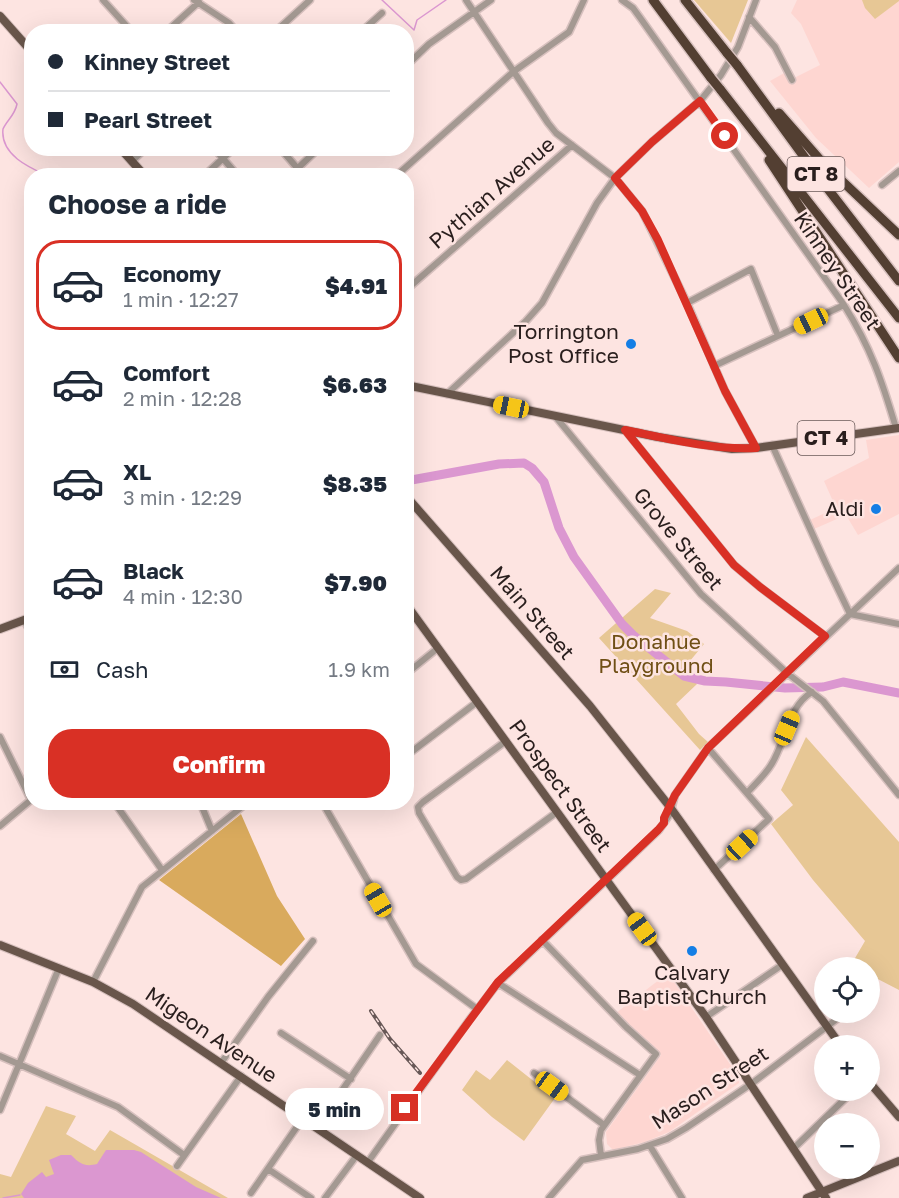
<!DOCTYPE html>
<html lang="en">
<head>
<meta charset="utf-8">
<style>
  body { margin:0; font-family:"Golos Text",sans-serif; background:#f6f6f7; color:#1f2937; height:100vh; display:flex; flex-direction:column; font-size:22px; white-space:nowrap }
  * { box-sizing:border-box; margin:0 }
  p { font-size:20px; color:#747a83 }
  .icon { flex:none; width:33px; height:33px; fill:none; stroke:currentColor; stroke-width:2; stroke-linecap:round; stroke-linejoin:round }
  .map { position:relative; flex:1; overflow:hidden }
  .side { position:absolute; left:24px; top:168px; width:390px; height:642px; display:flex; flex-direction:column; background:#fff; border-radius:24px; box-shadow:0 6px 24px #0002 }
  .side>* { flex:none }
  .hud { position:absolute; left:24px; top:24px; width:390px; height:132px; border-radius:24px; box-shadow:0 6px 24px #0002; display:grid; align-content:center; height:132px; padding:0 24px; background:#fff }
  .buttons { position:absolute; left:814px; top:957px; display:grid; gap:12px }
  .buttons a { display:grid; place-items:center; width:66px; height:66px; border-radius:50%; background:#fff; box-shadow:0 6px 24px #0002; font-size:30px }
  .end { position:absolute; width:27px; height:27px; margin:-14px; border:8px solid #d93025; background:#fff; box-shadow:0 0 0 3px #fff }
  .from { border-radius:50% }
  .bubble { position:absolute; height:42px; border-radius:21px; background:#fff; box-shadow:0 6px 24px #0002; font-size:20px; font-weight:800; line-height:42px; text-align:center }
  .car { position:absolute; width:18px; height:36px; margin:-18px -9px; border-radius:8px; box-shadow:0 0 4px 2px #0007; background:linear-gradient(#f5c518 24%,#345 0 40%,#f5c518 0 76%,#345 0 86%,#f5c518 0) }
  .hud b { display:flex; align-items:center; gap:21px; height:57px; font-size:22px }
  .hud b+b { border-top:2px solid #e0e1e3 }
  .hud i { width:15px; height:15px; background:#1f2937 }
  ul { padding:0; list-style:none }
  li { display:flex; align-items:center; gap:18px; height:90px; margin:0 12px 9px; padding:0 12px; border:3px solid transparent; border-radius:24px }
  li div { flex:1 }
  li b { display:block; font-size:22px }
  li em { font-style:normal; font-weight:800 }
  li.on { border-color:#d93025 }
  li>.icon { width:54px; height:54px; stroke-width:1.5 }
  h2 { padding:0 24px; font-size:27px; line-height:72px }
  .pay { display:flex; align-items:center; gap:15px; height:66px; padding:0 24px; font-size:22px }
  .pay p { margin-inline-start:auto }
  .button { display:flex; gap:12px; margin-top:auto; padding:12px 24px }
  .button a { flex:1; height:69px; border-radius:24px; background:#d93025; color:#fff; font-size:24px; font-weight:800; line-height:69px; text-align:center }
  .map>svg:first-child { display:block }
</style>
</head>
<body>
<div class="map">
<svg width="899" height="1198" viewBox="0 0 899 1198">
  <rect width="100%" height="100%" fill="#fde4e1"/>
  <!-- built -->
  <path fill="#fed6d1" d="M 797,0 L 899,0 L 899,162 L 869,188 L 816,138 L 770,81 L 786,72 L 790,80 L 820,65 L 801,24 L 791,13 Z
    M 899,435 L 899,514 L 858,535 L 846,515 L 814,529 L 810,520 L 836,508 L 824,481 L 869,458 L 866,440 Z
    M 668,973 L 738,1076 L 739,1083 L 669,1132 L 645,1142 L 613,1150 L 607,1144 L 606,1132 L 661,1055 L 616,1013 Z"/>
  <!-- green -->
  <path fill="#e7c795" d="M 694,0 L 748,0 L 731,43 Z
    M 862,0 L 899,0 L 899,1 L 875,19 L 865,8 Z
    M 655,589 L 671,593 L 650,618 L 687,631 L 704,644 L 685,667 L 697,684 L 676,704 L 699,734 L 708,742 L 700,750 L 599,638 Z
    M 806,737 L 899,842 L 899,990 L 870,975 L 870,968 L 856,967 L 851,965 L 865,941 L 813,880 L 771,824 L 793,805 L 781,790 Z
    M 507,1060 L 555,1098 L 524,1141 L 492,1117 L 462,1090 L 476,1070 L 490,1080 Z
    M 46,1106 L 76,1116 L 66,1134 L 95,1151 L 110,1130 L 228,1198 L 0,1198 L 0,1174 L 11,1177 Z"/>
  <!-- forest -->
  <path fill="#d9aa5d" d="M 241,814 L 277,896 L 305,939 L 281,966 L 159,880 Z"/>
  <!-- water -->
  <path fill="#db97d0" d="M 106,1150 L 134,1150 L 141,1152 L 196,1187 L 221,1198 L 24,1198 L 21,1194 L 28,1183 L 42,1172 L 46,1177 L 54,1174 L 49,1160 L 61,1155 L 71,1155 C 80,1164 85,1167 97,1164 Z"/>
  <g fill="none" stroke-linecap="round" stroke-linejoin="round">
    <!-- stream -->
    <path stroke="#db97d0" stroke-width="1.5" d="M 382,0 L 414,30 L 417,20 L 446,0
      M 0,82 L 17,104 C 15,115 7,120 3,129 C 0,155 30,168 48,176
      M 3,1198 L 20,1195"/>
    <!-- river -->
    <path stroke="#db97d0" stroke-width="9" d="M 406,481 L 499,464 L 524,463 L 532,468 L 544,482 L 559,528 L 574,557 L 622,624 L 633,635 L 684,676 L 705,681 L 726,682 L 785,688 L 823,687 L 843,682 L 899,693"/>
    <!-- minor casing -->
    <g stroke="#d7c0be" stroke-width="9">
      <path id="minor" d="M 103,0 L 132,32
        M 194,0 L 229,23 L 237,32
        M 466,0 L 548,123 L 556,133 L 615,178 L 642,211 L 687,303 L 725,391 L 756,448
        M 622,0 L 633,8 L 641,19 L 844,305 C 871,348 882,381 896,428
        M 749,17 L 775,47 L 792,80
        M 166,32 L 199,2
        M 275,32 L 310,0
        M 361,32 L 382,13
        M 406,66 L 429,44 L 491,0
        M 214,148 L 238,176
        M 280,148 L 304,176
        M 132,161 L 146,148
        M 298,168 L 319,148
        M 204,176 L 234,148
        M 396,176 L 513,72 L 569,32 L 584,0
        M 882,185 L 899,171
        M 406,290 L 572,145
        M 687,303 L 751,269 L 778,336
        M 714,366 L 844,305
        M 447,394 L 526,321 L 542,303 L 597,203 L 615,178 L 652,142 L 700,101 L 721,75 L 738,47 L 756,0
        M 555,416 L 701,594 L 787,673 L 823,701 L 899,795
        M 625,430 L 734,565 L 760,587 L 825,636
        M 772,445 L 826,564 L 850,614
        M 406,515 L 411,503
        M 850,614 L 899,624
        M 24,620 L 32,635
        M 406,674 L 438,648
        M 0,737 L 31,800
        M 506,741 L 423,802 L 418,807 L 419,813 L 457,877 L 461,880 L 466,879 L 557,812
        M 708,748 L 769,819 L 714,870
        M 406,756 L 477,702
        M 747,793 C 755,784 765,775 771,765 C 786,742 787,707 812,692
        M 114,802 L 162,870
        M 200,802 L 212,831
        M 322,802 L 416,964 L 477,1009
        M 0,826 L 32,799
        M 542,940 L 626,1027 L 656,1054 L 601,1130 L 599,1140 L 601,1156
        M 93,982 L 142,887 L 248,802
        M 498,983 L 640,1075
        M 706,1017 L 782,965
        M 281,1033 L 351,1079
        M 0,1056 L 118,1107 L 184,1155
        M 221,1063 L 268,997 L 313,941
        M 534,1073 L 604,1125
        M 0,1110 L 59,968
        M 317,1127 L 380,1035
        M 650,1146 L 682,1198
        M 793,1149 L 854,1090
        M 368,1162 L 470,1019 L 498,983 L 659,830 L 670,814 L 675,795 L 708,748 L 899,568
        M 177,1166 L 241,1076
        M 268,1169 L 311,1198
        M 251,1193 L 303,1118
        M 325,1198 L 357,1155
        M 549,1198 L 582,1160 L 638,1149 L 667,1139 L 686,1128 L 751,1084 L 846,1012"/>
    </g>
    <!-- major casing -->
    <g stroke="#d7c0be" stroke-width="10">
      <path id="major" d="M 0,16 L 32,52
        M 120,148 L 145,176
        M 406,385 L 658,437 L 732,449 L 756,448 L 899,428
        M 406,496 L 590,706 L 670,807 L 841,1046
        M 406,604 L 706,1017 L 826,1198
        M 0,629 L 32,617
        M 0,945 L 93,982 L 133,1004 L 420,1198
        M 870,1083 L 899,1117
        M 807,1198 L 899,1161"/>
    </g>
    <!-- highway casing -->
    <g stroke="#d7c0be" stroke-width="12">
      <path id="highway" d="M 653,0 L 711,78
        M 685,0 L 727,53
        M 737,65 L 821,180 L 899,281
        M 720,89 L 899,318
        M 779,113 L 822,162 L 899,235
        M 769,160 L 899,358"/>
    </g>
    <!-- minor -->
    <use href="#minor" stroke="#a49992" stroke-width="6"/>
    <!-- major -->
    <use href="#major" stroke="#69564b" stroke-width="8"/>
    <!-- highway -->
    <use href="#highway" stroke="#533f32" stroke-width="9"/>
    <!-- rail casing -->
    <g stroke="#685857" stroke-width="4">
      <path id="rail" d="M 371,1011 L 390,1039 L 420,1073"/>
    </g>
    <!-- rail -->
    <use href="#rail" stroke="#fde4e1" stroke-width="1.5" stroke-dasharray="4.5" stroke-linecap="butt"/>
    <!-- highway-bridge casing -->
    <g stroke="#d7c0be" stroke-width="12" stroke-linecap="butt">
      <path id="highway-bridge" d="M 727,53 L 737,65
        M 711,78 L 720,89"/>
    </g>
    <!-- highway-bridge -->
    <use href="#highway-bridge" stroke="#533f32" stroke-width="9"/>
  </g>
  <g fill="none" stroke-linecap="round" stroke-linejoin="round">
    <!-- route -->
    <path stroke="#d93025" stroke-width="8" d="M 405,1108 L 498,982 L 658,830 L 664,823 L 664,818 L 675,795 L 708,748 L 825,636 L 760,587 L 734,565 L 625,430 C 669,439 711,450 756,448 L 725,391 L 658,240 L 642,211 L 615,178 L 652,142 L 700,101 L 725,136"/>
  </g>
  <!-- markers -->
  <g fill="#147ee5" stroke="#fde4e1" stroke-width="2">
    <circle cx="631" cy="344" r="6"/>
    <circle cx="876" cy="509" r="6"/>
    <circle cx="692" cy="951" r="6"/>
  </g>
  <g text-anchor="middle" stroke-width="5" stroke-linejoin="round" paint-order="stroke">
    <!-- shield labels -->
    <g fill="#fde4e1" stroke="#695958" stroke-width="1.5">
      <rect x="787.5" y="157" width="57" height="34" rx="4.5"/>
      <rect x="797.5" y="421" width="57" height="34" rx="4.5"/>
    </g>
    <g font-size="20" font-weight="bold" fill="#291e1d">
      <text x="816" y="181">CT 8</text>
      <text x="826" y="445">CT 4</text>
    </g>
    <!-- street labels -->
    <g font-size="21" fill="#291e1d" stroke="#fde4e1">
      <text transform="translate(492 193) rotate(-41)" y="7">Pythian Avenue</text>
      <text transform="translate(837 271) rotate(56)" y="7">Kinney Street</text>
      <text transform="translate(678 539) rotate(50)" y="7">Grove Street</text>
      <text transform="translate(532 613) rotate(49)" y="7">Main Street</text>
      <text transform="translate(560 786) rotate(54)" y="7">Prospect Street</text>
      <text transform="translate(211 1035) rotate(34)" y="7">Migeon Avenue</text>
      <text transform="translate(710 1088) rotate(-33)" y="7">Mason Street</text>
    </g>
    <!-- poi labels -->
    <g font-size="21" fill="#291e1d" stroke="#fde4e1" text-anchor="end">
      <text x="619" y="339">Torrington<tspan x="619" dy="24">Post Office</tspan></text>
      <text x="864" y="516">Aldi</text>
      <text x="692" y="980" text-anchor="middle">Calvary<tspan x="692" dy="24">Baptist Church</tspan></text>
    </g>
    <!-- park labels -->
    <g font-size="21" fill="#6f4f15" stroke="#fde4e1">
      <text x="656" y="649">Donahue<tspan x="656" dy="24">Playground</tspan></text>
    </g>
  </g>
</svg>
<div class="buttons">
<a><svg class="icon" aria-label="locate" viewBox="0 0 24 24"><circle cx="12" cy="12" r="6"/><path d="M12 2v4M12 18v4M2 12h4M18 12h4"/></svg></a>
<a>+</a>
<a>−</a>
</div>
<i class="end from" style="left:725px;top:136px"></i>
<i class="end" style="left:405px;top:1108px"></i>
<div class="bubble" style="left:285px;top:1088px;width:99px">5 min</div>
<i class="car" style="left:811px;top:321px;rotate:245deg"></i>
<i class="car" style="left:511px;top:407px;rotate:282deg"></i>
<i class="car" style="left:787px;top:728px;rotate:23deg"></i>
<i class="car" style="left:742px;top:845px;rotate:47deg"></i>
<i class="car" style="left:378px;top:900px;rotate:330deg"></i>
<i class="car" style="left:642px;top:929px;rotate:324deg"></i>
<i class="car" style="left:552px;top:1086px;rotate:126deg"></i>
<div class="hud">
<b><i class="from"></i>Kinney Street</b>
<b><i></i>Pearl Street</b>
</div>
<section class="side">
<h2>Choose a ride</h2>
<ul>
<li class="on"><svg class="icon" aria-label="car" viewBox="0 0 24 24"><path d="M5 17H2v-5l4-1 3-4h7l3 4 3 1v5h-3M9 17h6M6 11h13"/><circle cx="7" cy="17" r="2"/><circle cx="17" cy="17" r="2"/></svg><div><b>Economy</b><p>1 min · 12:27</p></div><em>$4.91</em></li>
<li><svg class="icon" aria-label="car" viewBox="0 0 24 24"><path d="M5 17H2v-5l4-1 3-4h7l3 4 3 1v5h-3M9 17h6M6 11h13"/><circle cx="7" cy="17" r="2"/><circle cx="17" cy="17" r="2"/></svg><div><b>Comfort</b><p>2 min · 12:28</p></div><em>$6.63</em></li>
<li><svg class="icon" aria-label="car" viewBox="0 0 24 24"><path d="M5 17H2v-5l4-1 3-4h7l3 4 3 1v5h-3M9 17h6M6 11h13"/><circle cx="7" cy="17" r="2"/><circle cx="17" cy="17" r="2"/></svg><div><b>XL</b><p>3 min · 12:29</p></div><em>$8.35</em></li>
<li><svg class="icon" aria-label="car" viewBox="0 0 24 24"><path d="M5 17H2v-5l4-1 3-4h7l3 4 3 1v5h-3M9 17h6M6 11h13"/><circle cx="7" cy="17" r="2"/><circle cx="17" cy="17" r="2"/></svg><div><b>Black</b><p>4 min · 12:30</p></div><em>$7.90</em></li>
</ul>
<div class="pay"><svg class="icon" aria-label="cash" viewBox="0 0 24 24"><path d="M3 7h18v10H3z"/><circle cx="12" cy="12" r="2"/></svg>Cash<p>1.9 km</p></div>
<div class="button"><a>Confirm</a></div>
</section>
</div>
</body>
</html>
